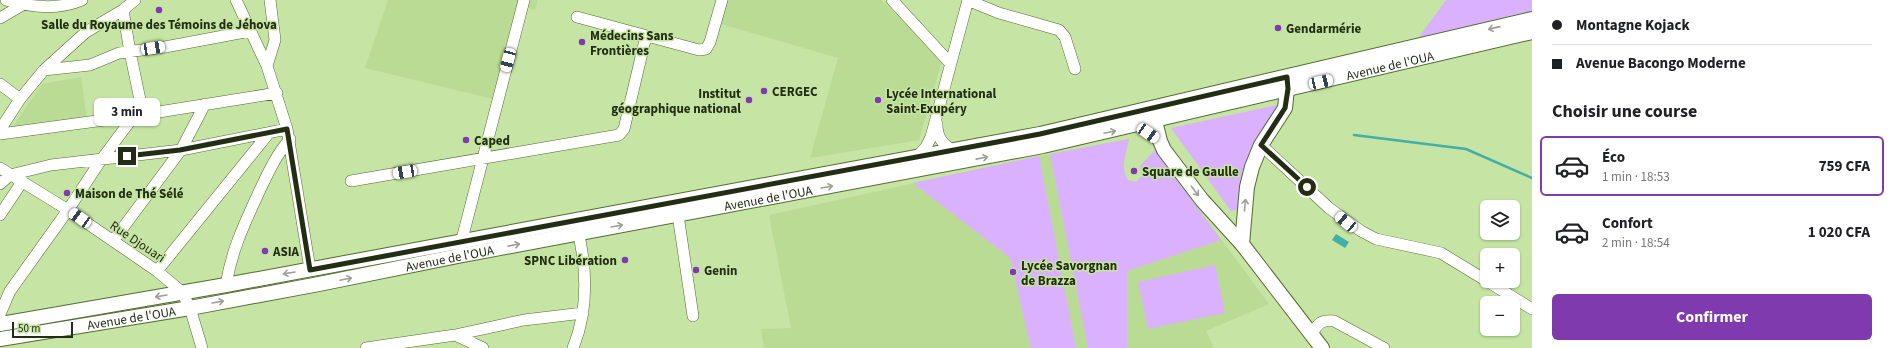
<!DOCTYPE html>
<html lang="fr">
<head>
<meta charset="utf-8">
<style>
  body { margin:0; font-family:"Source Sans 3",sans-serif; background:#f6f6f6; color:#202124; height:100vh; display:flex; flex-direction:column; font-size:15px; white-space:nowrap }
  * { box-sizing:border-box; margin:0 }
  p { font-size:13px; color:#757577 }
  .icon { flex:none; width:22px; height:22px; fill:none; stroke:currentColor; stroke-width:2; stroke-linecap:round; stroke-linejoin:round }
  .map { position:relative; flex:1; overflow:hidden }
  .drawer { display:flex; flex-direction:column; background:#fff; width:360px }
  .drawer>* { flex:none }
  .hud { display:grid; align-content:center; height:88px; padding:0 20px; background:#fff }
  .fabs { position:absolute; left:1480px; top:200px; display:grid; gap:8px }
  .fabs a { display:grid; place-items:center; width:40px; height:40px; border-radius:6px; background:#fff; box-shadow:0 1px 3px #0004; font-size:20px }
  .scale { position:absolute; left:12px; bottom:10px; width:61px; box-sizing:border-box; padding-left:4px; border:2px solid #222d14; border-top:0; font-size:11px; line-height:14px; white-space:nowrap; color:#222d14; -webkit-text-stroke:3px #c6e4a3; paint-order:stroke }
  .end { position:absolute; width:18px; height:18px; margin:-9px; border:5px solid #222d14; background:#fff; box-shadow:0 0 0 2px #fff }
  .from { border-radius:50% }
  .bubble { position:absolute; height:28px; border-radius:6px; background:#fff; box-shadow:0 1px 3px #0004; font-size:13px; font-weight:700; line-height:28px; text-align:center }
  .car { position:absolute; width:12px; height:24px; margin:-12px -6px; border-radius:5px; box-shadow:0 0 3px 1px #0007; background:linear-gradient(#fff 24%,#345 0 40%,#fff 0 76%,#345 0 86%,#fff 0) }
  .hud b { display:flex; align-items:center; gap:14px; height:38px; font-size:15px }
  .hud b+b { border-top:1px solid #e0e0e0 }
  .hud i { width:10px; height:10px; background:#202124 }
  ul { padding:0; list-style:none }
  li { display:flex; align-items:center; gap:12px; height:60px; margin:0 8px 6px; padding:0 12px; border:2px solid transparent; border-radius:6px }
  li div { flex:1 }
  li b { display:block; font-size:15px }
  li em { font-style:normal; font-weight:700 }
  li.active { border-color:#7f3aae }
  li>.icon { width:36px; height:36px; stroke-width:1.5 }
  h2 { padding:0 20px; font-size:18px; line-height:48px }
  .cta { display:flex; gap:8px; margin-top:auto; padding:8px 20px }
  .cta a { flex:1; height:46px; border-radius:6px; background:#7f3aae; color:#fff; font-size:16px; font-weight:700; line-height:46px; text-align:center }
  main { display:flex; flex:1; min-height:0 }
  .map>svg:first-child { display:block }
</style>
</head>
<body>
<main>
<div class="map">
<svg width="1532" height="348" viewBox="0 0 1532 348">
  <rect width="100%" height="100%" fill="#c6e4a3"/>
  <!-- built -->
  <path fill="#badb93" d="M 388,0 L 538,0 L 535,10 L 522,6 L 497,100 L 365,68 Z
    M 725,0 L 882,0 L 942,61 L 919,140 L 810,158 L 838,58 L 718,23 Z
    M 81,77 L 87,121 L 9,132 L 42,84 Z
    M 1129,139 L 1123,168 L 1124,174 L 1128,180 L 1136,182 L 1142,176 L 1140,166 L 1155,150 L 1269,304 L 1206,331 L 1214,348 L 764,348 L 761,329 L 791,328 L 769,215 L 1039,156 Z"/>
  <!-- green -->
  <path fill="#dab1ff" d="M 1446,0 L 1532,0 L 1532,12 L 1416,41 Z
    M 1281,104 L 1239,209 L 1231,211 L 1171,128 Z
    M 1129,139 C 1126,153 1120,168 1128,180 L 1136,182 L 1142,176 L 1140,166 L 1155,150 L 1221,240 L 1127,271 L 1127,348 L 1088,348 L 1050,154 Z
    M 1039,156 L 1076,348 L 1031,348 L 1010,258 L 913,183 Z
    M 1215,265 L 1225,313 L 1148,329 L 1138,282 Z"/>
  <!-- water -->
  <path fill="#43afa7" d="M 1336,234 L 1349,242 L 1345,248 L 1332,240 Z"/>
  <g fill="none" stroke-linecap="round" stroke-linejoin="round">
    <!-- stream -->
    <path stroke="#43afa7" stroke-width="2.5" d="M 1354,135 L 1466,149 L 1532,178"/>
    <!-- minor casing -->
    <g stroke="#526b2f" stroke-width="12">
      <path id="minor" d="M 6,0 C 30,7 59,10 82,0
        M 236,0 L 267,66 L 287,129 L 310,269
        M 892,0 L 950,63
        M 967,0 L 999,13 L 1059,30 L 1065,37 L 1075,69
        M 123,10 L 130,52 L 143,114
        M 577,17 L 699,50 L 706,49 L 710,42 L 722,0
        M 0,18 L 24,4
        M 267,66 L 275,40 L 270,0
        M 44,70 L 90,65 L 119,53 L 165,47 L 250,31
        M 0,84 L 20,99
        M 937,124 C 937,138 942,143 953,151 L 953,154
        M 0,130 L 20,99 L 44,70 L 86,32 L 123,10 L 135,0
        M 0,134 L 134,116 L 277,93
        M 1261,145 L 1329,208 L 1361,231 L 1376,239 L 1441,253 L 1487,281
        M 918,160 L 918,156 L 926,147 L 931,137 L 968,0
        M 0,168 L 68,210 L 157,271 L 182,292 L 190,308 L 202,348
        M 351,181 L 619,135 L 624,129 L 646,36
        M 0,184 L 10,175 L 51,165 L 181,150 L 287,129
        M 0,215 L 22,182
        M 678,215 L 693,316
        M 113,241 L 181,150 L 205,104
        M 460,247 L 524,0
        M 157,271 L 269,133
        M 1487,281 L 1532,309
        M 226,285 C 232,249 244,225 259,192 C 268,173 276,155 290,139
        M 0,314 L 10,291 L 68,210 L 101,160 L 134,116
        M 1312,334 C 1318,323 1321,320 1334,321 L 1384,348
        M 455,335 L 483,348
        M 366,348 L 455,335 L 524,320 L 583,313
        M 573,348 C 589,309 587,267 577,227"/>
    </g>
    <!-- major casing -->
    <g stroke="#526b2f" stroke-width="16">
      <g id="major">
        <path d="M 1153,113 L 1160,141 L 1164,150 L 1202,200 L 1242,244 L 1322,348"/>
        <path d="M 1242,244 L 1247,187 L 1252,167 L 1261,145 L 1285,108 L 1288,80"/>
        <path d="M 0,324 L 226,285 L 1040,134 L 1532,19"/>
        <path id="s1" d="M 0,339 L 190,308 L 319,284 L 458,256 L 1043,146 L 1532,32"/>
      </g>
    </g>
    <!-- minor -->
    <use href="#minor" stroke="#fff" stroke-width="11"/>
    <!-- major -->
    <use href="#major" stroke="#fff" stroke-width="14"/>
  </g>
  <!-- one-way arrows -->
  <defs><path id="oneway-shaft" d="M-6 0H5M1.5-3L5.5 0L1.5 3" fill="none" stroke-width="1.6" stroke-linecap="round" stroke-linejoin="round"/></defs>
  <g stroke="#9ca095">
    <use href="#oneway-shaft" transform="translate(1494 28) rotate(167)"/>
    <use href="#oneway-shaft" transform="translate(1110 132) rotate(-12)"/>
    <use href="#oneway-shaft" transform="translate(982 158) rotate(-11)"/>
    <use href="#oneway-shaft" transform="translate(827 187) rotate(-10)"/>
    <use href="#oneway-shaft" transform="translate(1195 191) rotate(53)"/>
    <use href="#oneway-shaft" transform="translate(1245 205) rotate(-85)"/>
    <use href="#oneway-shaft" transform="translate(617 226) rotate(-10)"/>
    <use href="#oneway-shaft" transform="translate(514 245) rotate(-11)"/>
    <use href="#oneway-shaft" transform="translate(289 273) rotate(170)"/>
    <use href="#oneway-shaft" transform="translate(346 279) rotate(-12)"/>
    <use href="#oneway-shaft" transform="translate(161 296) rotate(170)"/>
    <use href="#oneway-shaft" transform="translate(218 302) rotate(-10)"/>
  </g>
  <g fill="none" stroke-linecap="round" stroke-linejoin="round">
    <!-- route -->
    <path stroke="#222d14" stroke-width="5" d="M 127,156 L 180,150 L 287,129 L 310,270 L 1040,134 L 1287,77 L 1288,89 L 1285,108 L 1261,145 L 1307,187"/>
  </g>
  <!-- markers -->
  <g fill="#7f3aae" stroke="#c6e4a3" stroke-width="1.5">
    <circle cx="159" cy="10" r="4"/>
    <circle cx="1278" cy="28" r="4"/>
    <circle cx="582" cy="42" r="4"/>
    <circle cx="764" cy="91" r="4"/>
    <circle cx="749" cy="100" r="4"/>
    <circle cx="878" cy="100" r="4"/>
    <circle cx="466" cy="140" r="4"/>
    <circle cx="1134" cy="171" r="4"/>
    <circle cx="67" cy="193" r="4"/>
    <circle cx="265" cy="251" r="4"/>
    <circle cx="625" cy="260" r="4"/>
    <circle cx="696" cy="270" r="4"/>
    <circle cx="1013" cy="272" r="4"/>
  </g>
  <g text-anchor="middle" stroke-width="3" stroke-linejoin="round" paint-order="stroke">
    <!-- poi labels -->
    <g font-size="13" font-weight="bold" fill="#222d14" stroke="#c6e4a3" text-anchor="start">
      <text x="159" y="29" text-anchor="middle">Salle du Royaume des Témoins de Jéhova</text>
      <text x="1286" y="33">Gendarmérie</text>
      <text x="590" y="40">Médecins Sans<tspan x="590" dy="15">Frontières</tspan></text>
      <text x="772" y="96">CERGEC</text>
      <text x="741" y="98" text-anchor="end">Institut<tspan x="741" dy="15">géographique national</tspan></text>
      <text x="886" y="98">Lycée International<tspan x="886" dy="15">Saint-Exupéry</tspan></text>
      <text x="474" y="145">Caped</text>
      <text x="1142" y="176">Square de Gaulle</text>
      <text x="75" y="198">Maison de Thé Sélé</text>
      <text x="273" y="256">ASIA</text>
      <text x="617" y="265" text-anchor="end">SPNC Libération</text>
      <text x="1021" y="270">Lycée Savorgnan<tspan x="1021" dy="15">de Brazza</tspan></text>
      <text x="704" y="275">Genin</text>
    </g>
    <!-- street labels -->
    <g font-size="13" fill="#222d14" stroke="#c6e4a3">
      <text dy="5" stroke="none"><textPath href="#s1" startOffset="1417">Avenue de l'OUA</textPath></text>
      <text dy="5" stroke="none"><textPath href="#s1" startOffset="781">Avenue de l'OUA</textPath></text>
      <text transform="translate(138 241) rotate(34)" y="5">Rue Djouari</text>
      <text dy="5" stroke="none"><textPath href="#s1" startOffset="457">Avenue de l'OUA</textPath></text>
      <text dy="5" stroke="none"><textPath href="#s1" startOffset="133">Avenue de l'OUA</textPath></text>
    </g>
  </g>
</svg>
<div class="fabs">
<a><svg class="icon" aria-label="layers" viewBox="0 0 24 24"><path d="M12 4l9 5-9 5-9-5zM3 14l9 5 9-5"/></svg></a>
<a>+</a>
<a>−</a>
</div>
<div class="scale">50 m</div>
<i class="end from" style="left:1307px;top:187px"></i>
<i class="end" style="left:127px;top:156px"></i>
<div class="bubble" style="left:94px;top:98px;width:66px">3 min</div>
<i class="car" style="left:153px;top:48px;rotate:81deg"></i>
<i class="car" style="left:508px;top:60px;rotate:195deg"></i>
<i class="car" style="left:1321px;top:82px;rotate:77deg"></i>
<i class="car" style="left:1148px;top:133px;rotate:124deg"></i>
<i class="car" style="left:405px;top:172px;rotate:260deg"></i>
<i class="car" style="left:80px;top:218px;rotate:305deg"></i>
<i class="car" style="left:1346px;top:222px;rotate:310deg"></i>
</div>
<section class="drawer">
<div class="hud">
<b><i class="from"></i>Montagne Kojack</b>
<b><i></i>Avenue Bacongo Moderne</b>
</div>
<h2>Choisir une course</h2>
<ul>
<li class="active"><svg class="icon" aria-label="car" viewBox="0 0 24 24"><path d="M5 17H2v-5l4-1 3-4h7l3 4 3 1v5h-3M9 17h6M6 11h13"/><circle cx="7" cy="17" r="2"/><circle cx="17" cy="17" r="2"/></svg><div><b>Éco</b><p>1 min · 18:53</p></div><em>759 CFA</em></li>
<li><svg class="icon" aria-label="car" viewBox="0 0 24 24"><path d="M5 17H2v-5l4-1 3-4h7l3 4 3 1v5h-3M9 17h6M6 11h13"/><circle cx="7" cy="17" r="2"/><circle cx="17" cy="17" r="2"/></svg><div><b>Confort</b><p>2 min · 18:54</p></div><em>1 020 CFA</em></li>
</ul>
<div class="cta"><a>Confirmer</a></div>
</section>
</main>
</body>
</html>
